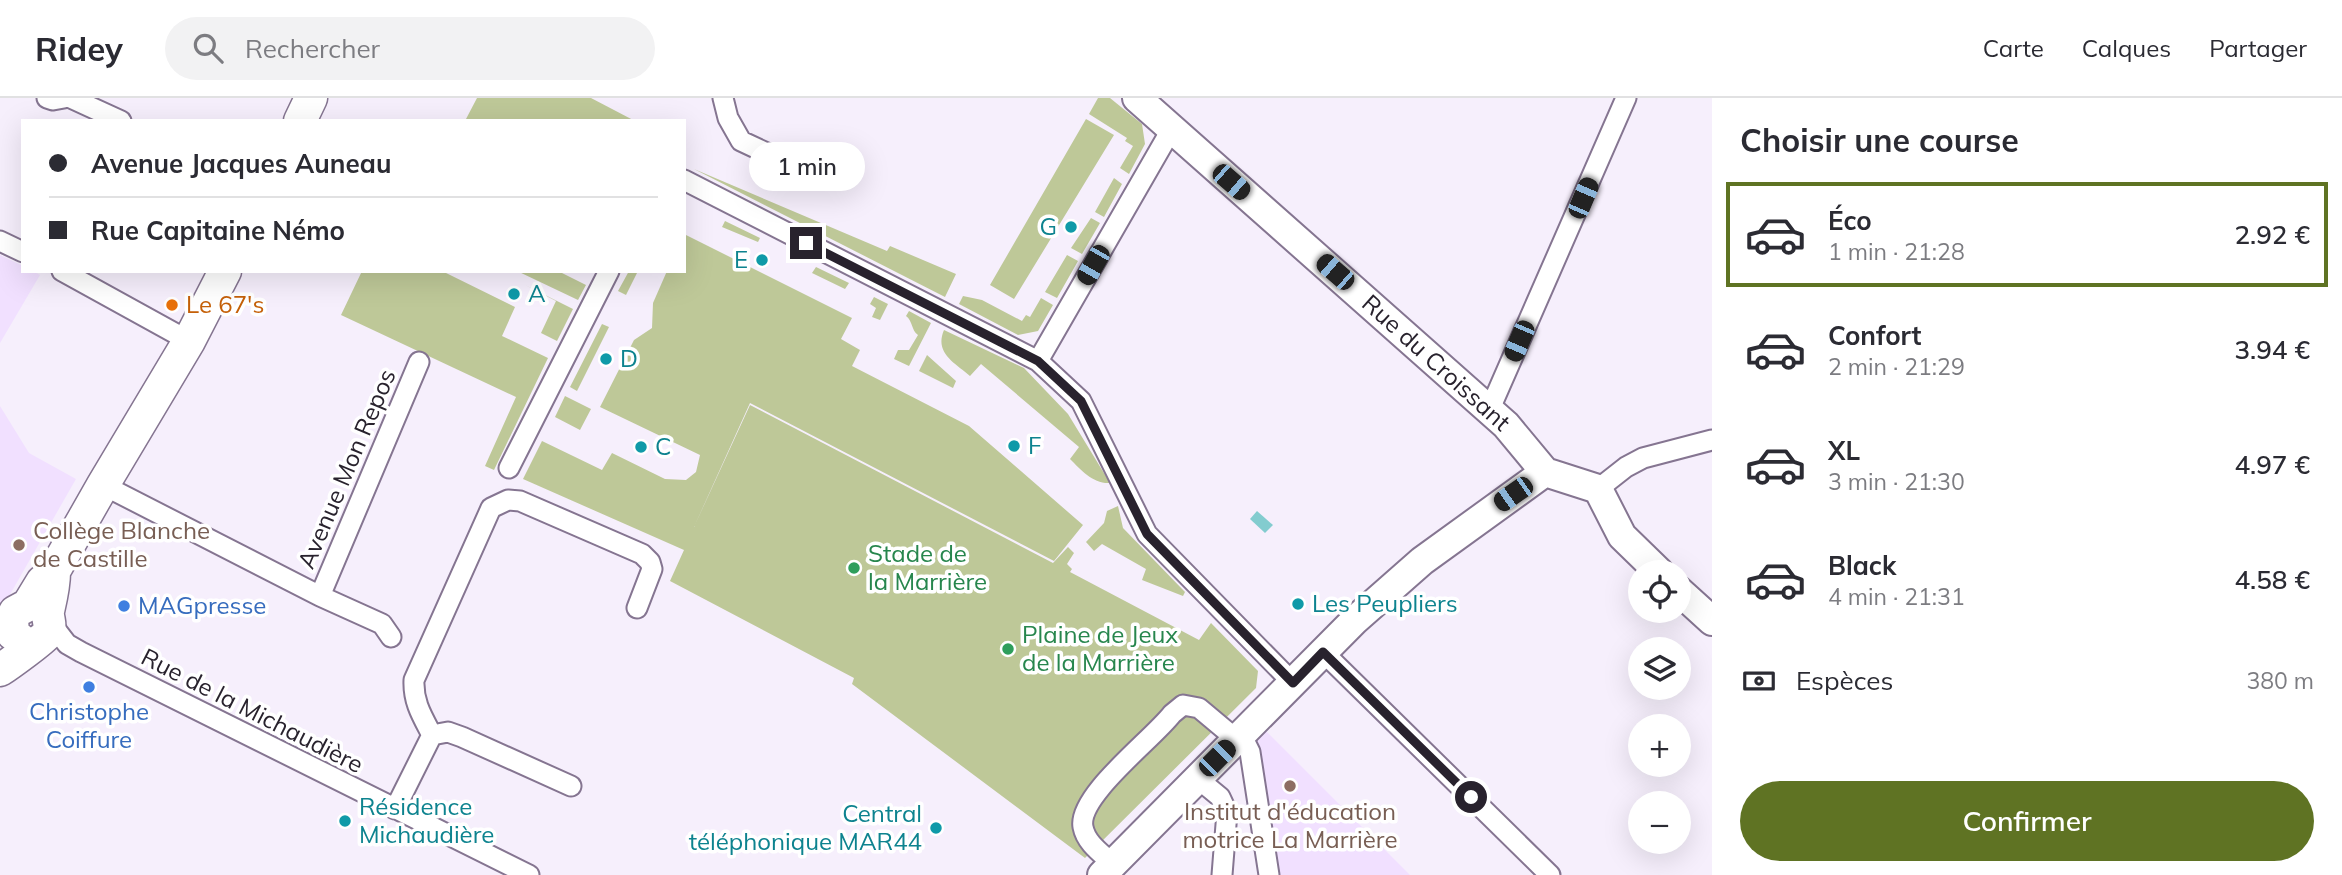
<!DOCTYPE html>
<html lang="fr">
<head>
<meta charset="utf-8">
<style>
  body { margin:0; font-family:Mulish,sans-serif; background:#f2f2f3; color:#2b2b33; height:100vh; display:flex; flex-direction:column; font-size:26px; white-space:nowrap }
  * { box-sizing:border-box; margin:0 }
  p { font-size:23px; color:#7c7c81 }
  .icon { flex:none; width:38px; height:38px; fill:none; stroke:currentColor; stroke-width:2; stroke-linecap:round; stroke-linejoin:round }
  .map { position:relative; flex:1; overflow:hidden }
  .panel { display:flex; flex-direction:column; background:#fff; width:630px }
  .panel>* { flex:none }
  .top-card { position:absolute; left:21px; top:21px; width:665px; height:154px; border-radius:0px; box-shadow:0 7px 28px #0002; display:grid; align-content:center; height:154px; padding:0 28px; background:#fff }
  .buttons { position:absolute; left:1628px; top:462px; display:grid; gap:14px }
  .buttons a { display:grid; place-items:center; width:63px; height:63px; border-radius:50%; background:#fff; box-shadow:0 7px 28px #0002; font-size:35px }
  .end { position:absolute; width:32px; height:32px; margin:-16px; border:9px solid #28222d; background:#fff; box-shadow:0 0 0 4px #fff }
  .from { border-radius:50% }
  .bubble { position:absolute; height:49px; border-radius:24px; background:#fff; box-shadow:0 7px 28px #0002; font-size:23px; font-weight:600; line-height:49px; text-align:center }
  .car { position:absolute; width:21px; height:42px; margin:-21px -10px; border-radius:9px; box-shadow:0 0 5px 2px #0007; background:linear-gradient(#222 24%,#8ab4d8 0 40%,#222 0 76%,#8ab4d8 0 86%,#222 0) }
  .top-card b { display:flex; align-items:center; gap:24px; height:66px; font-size:26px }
  .top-card b+b { border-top:2px solid #e1e1e2 }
  .top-card i { width:18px; height:18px; background:#2b2b33 }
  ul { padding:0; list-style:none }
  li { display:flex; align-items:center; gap:21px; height:105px; margin:0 14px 10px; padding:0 14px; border:4px solid transparent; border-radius:0px }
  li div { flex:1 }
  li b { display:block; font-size:26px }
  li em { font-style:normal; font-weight:600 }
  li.selected { border-color:#5f7323 }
  li>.icon { width:63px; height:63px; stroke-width:1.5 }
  h2 { padding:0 28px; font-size:32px; line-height:84px }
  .pay { display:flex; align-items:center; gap:18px; height:77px; padding:0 28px; font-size:26px }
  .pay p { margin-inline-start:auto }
  .action { display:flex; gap:14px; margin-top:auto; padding:14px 28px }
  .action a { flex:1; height:80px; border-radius:42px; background:#5f7323; color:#fff; font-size:28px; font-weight:600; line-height:80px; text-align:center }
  header { display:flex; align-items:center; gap:42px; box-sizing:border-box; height:98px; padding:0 35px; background:#fff; border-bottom:2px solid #e1e1e2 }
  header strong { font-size:33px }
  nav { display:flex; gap:38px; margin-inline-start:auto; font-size:24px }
  .search { width:490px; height:63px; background:#f2f2f3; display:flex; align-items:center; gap:18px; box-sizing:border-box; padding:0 24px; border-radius:38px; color:#7c7c81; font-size:26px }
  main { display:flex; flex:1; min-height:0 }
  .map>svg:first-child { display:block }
</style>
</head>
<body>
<header>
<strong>Ridey</strong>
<div class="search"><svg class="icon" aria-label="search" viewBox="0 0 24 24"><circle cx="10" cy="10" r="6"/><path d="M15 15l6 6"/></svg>Rechercher</div>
<nav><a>Carte</a><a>Calques</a><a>Partager</a></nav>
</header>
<main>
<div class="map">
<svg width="1712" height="777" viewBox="0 0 1712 777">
  <rect width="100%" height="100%" fill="#f6effc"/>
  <!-- built -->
  <path fill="#f1e0ff" d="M 0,157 L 23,168 L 23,173 L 33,173 L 40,177 L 0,245 Z
    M 0,308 L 29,355 L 76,381 L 0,514 Z
    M 1266,633 L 1410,777 L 1272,777 L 1252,647 Z"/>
  <!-- green -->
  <path fill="#bec898" d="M 477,0 L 591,0 L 635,23 L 469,23 L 466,21 Z
    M 1098,0 L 1110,0 L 1142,26 L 1145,46 L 1129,76 L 1120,70 L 1133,48 L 1125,43 L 1127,40 L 1089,16 Z
    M 1086,21 L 1114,37 L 1014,201 L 990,187 Z
    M 694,71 L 887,153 L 890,148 L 956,176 L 945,199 Z
    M 1114,80 L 1122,86 L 1104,119 L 1095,114 Z
    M 1091,120 L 1100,125 L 1082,156 L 1071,150 Z
    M 725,123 L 760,140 L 758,144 L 722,129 Z
    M 684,136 L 852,220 L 841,241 L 860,252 L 852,268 L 969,328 L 1083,427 L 1054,463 L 750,305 L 694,429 L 750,307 L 1053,465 L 1068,449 L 1074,455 L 1067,466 L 1072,471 L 1070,474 L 1199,542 L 1211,525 L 1258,573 L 1256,590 L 1085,760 L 852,586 L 854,580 L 670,483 L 684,452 L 523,381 L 542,343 L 602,372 L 612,355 L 665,381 L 686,382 L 696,374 L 700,357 L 600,309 L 634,242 L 652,230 L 653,205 L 667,173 L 684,173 Z
    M 1067,157 L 1078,163 L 1057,200 L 1045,194 Z
    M 816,169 L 849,185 L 845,191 L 812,175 Z
    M 362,173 L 442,173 L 515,209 L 502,238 L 548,260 L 494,372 L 485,368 L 516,299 L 341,217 Z
    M 517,173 L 558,173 L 586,187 L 578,202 Z
    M 629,173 L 638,173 L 626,197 L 618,193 Z
    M 525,187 L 573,211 L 557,243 L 541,235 L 556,203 Z
    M 963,198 L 982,202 L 1022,223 L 1026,217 L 1030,219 L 1041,200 L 1053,207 L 1038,233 L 1018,237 L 959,206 Z
    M 874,199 L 888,206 L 880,222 L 872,219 L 876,210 L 870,206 Z
    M 909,213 L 931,225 L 909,268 L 894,261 L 898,252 L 909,252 L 918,237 C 911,232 913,223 906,218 Z
    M 602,226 L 609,229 L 577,293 L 570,289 Z
    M 944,232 L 1024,270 L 1068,316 L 1110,385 C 1093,386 1081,372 1070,361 L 1079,349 L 981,266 L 970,278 C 955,265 934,255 944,232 Z
    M 927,257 L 956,283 L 953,290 L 919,273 Z
    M 565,298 L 591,311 L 580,332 L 555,319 Z
    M 1118,408 L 1123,430 L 1185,494 L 1183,498 L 1142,482 L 1146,471 L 1102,446 L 1094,453 L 1086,444 L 1104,425 L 1107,413 Z"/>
  <!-- water -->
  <path fill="#83cccf" d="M 1257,413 L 1273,427 L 1265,435 L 1250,421 Z"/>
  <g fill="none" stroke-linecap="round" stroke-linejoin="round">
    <!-- street casing -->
    <g stroke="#857591" stroke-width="23">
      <path id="street" d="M 47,0 L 53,2 L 64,0
        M 71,0 L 121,23
        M 723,0 L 728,20 L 741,43 L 773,58
        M 1171,32 L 1038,263 L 1081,303 L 1147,436 L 1293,585
        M 684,82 L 1038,263
        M 0,143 L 23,154
        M 62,173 L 189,243
        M 1489,313 L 1626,0
        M 509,370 L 609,173
        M 103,387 L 320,498 L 382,526 L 391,539
        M 1598,391 L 1626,369 L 1643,360 L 1712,342
        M 320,498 L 419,264
        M 50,524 L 67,546 L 81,554 L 529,777
        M 1323,554 L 1550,777
        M 1241,636 L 1250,654 L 1269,777
        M 432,637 L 448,634 L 462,639 L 571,688
        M 1197,680 L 1220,699 L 1227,714 L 1222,777
        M 395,711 L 432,637 C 422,618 413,604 414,582 L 491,410 L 508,402 L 520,403 L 642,456 L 650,464 L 652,471 L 637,510
        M 1113,766 C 1101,755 1086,745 1083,729 C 1077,698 1153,641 1172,616 L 1183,607 L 1199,610 L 1236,641"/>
    </g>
    <!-- secondary casing -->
    <g stroke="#857591" stroke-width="32">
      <path id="secondary" d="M 1137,0 L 1506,327 L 1545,374 L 1598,391 L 1622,438 L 1659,474
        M 1678,492 L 1712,523
        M 1102,777 L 1355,522 L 1422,463 L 1545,374"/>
    </g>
    <!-- primary casing -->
    <g stroke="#857591" stroke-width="35">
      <path id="primary" d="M 300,23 L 311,0
        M 33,546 L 25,545 L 13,536 L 12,521 L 15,514 L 28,507 L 42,484 L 54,473 L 103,387 L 189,243 L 225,173
        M 0,572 C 8,567 45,540 48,535 C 52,527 47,521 48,513 C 51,500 54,488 54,474"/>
    </g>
    <!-- street -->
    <use href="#street" stroke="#fff" stroke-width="19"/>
    <!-- secondary -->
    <use href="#secondary" stroke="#fff" stroke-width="28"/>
    <!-- primary -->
    <use href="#primary" stroke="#fff" stroke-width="32"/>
  </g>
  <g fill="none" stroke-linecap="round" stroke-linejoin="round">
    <!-- route -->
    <path stroke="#28222d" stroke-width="9" d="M 806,145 L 1038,263 L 1081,303 L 1147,436 L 1293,585 L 1323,554 L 1471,699"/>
  </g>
  <!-- markers -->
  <g fill="#0f9aa8" stroke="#fff" stroke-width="2.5">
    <circle cx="1071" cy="129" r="7"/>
    <circle cx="762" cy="162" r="7"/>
    <circle cx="514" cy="196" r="7"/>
    <circle cx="606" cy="261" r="7"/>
    <circle cx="1014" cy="348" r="7"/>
    <circle cx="641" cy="349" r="7"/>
    <circle cx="1298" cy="506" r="7"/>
    <circle cx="345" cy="723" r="7"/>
    <circle cx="936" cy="730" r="7"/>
  </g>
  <circle fill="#e8710a" stroke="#fff" stroke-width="2.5" cx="172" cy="207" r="7"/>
  <g fill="#8d6e63" stroke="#fff" stroke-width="2.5">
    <circle cx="19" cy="447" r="7"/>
    <circle cx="1290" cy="688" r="7"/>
  </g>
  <g fill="#2e9e5b" stroke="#fff" stroke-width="2.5">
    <circle cx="854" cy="470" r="7"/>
    <circle cx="1008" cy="551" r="7"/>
  </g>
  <g fill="#3f7fe0" stroke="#fff" stroke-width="2.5">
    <circle cx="124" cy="508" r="7"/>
    <circle cx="89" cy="589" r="7"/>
  </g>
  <g text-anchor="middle" stroke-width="7" stroke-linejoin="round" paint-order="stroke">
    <!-- culture labels -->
    <g font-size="24" fill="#0d838f" stroke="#fff" text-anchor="start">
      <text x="1057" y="137" text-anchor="end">G</text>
      <text x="748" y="170" text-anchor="end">E</text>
      <text x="528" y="204">A</text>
      <text x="620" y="269">D</text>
      <text x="1028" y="356">F</text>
      <text x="655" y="357">C</text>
      <text x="1312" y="514">Les Peupliers</text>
      <text x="359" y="717">Résidence<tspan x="359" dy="28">Michaudière</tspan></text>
      <text x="922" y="724" text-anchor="end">Central<tspan x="922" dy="28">téléphonique MAR44</tspan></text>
    </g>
    <!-- food labels -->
    <g font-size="24" fill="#c56008" stroke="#fff" text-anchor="start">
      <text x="186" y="215">Le 67's</text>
    </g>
    <!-- street labels -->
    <g font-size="24" fill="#28222d" stroke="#fff">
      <text transform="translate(1436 265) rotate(42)" y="8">Rue du Croissant</text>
      <text transform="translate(347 371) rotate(-67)" y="8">Avenue Mon Repos</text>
      <text transform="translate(252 613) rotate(27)" y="8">Rue de la Michaudière</text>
    </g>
    <!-- education labels -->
    <g font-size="24" fill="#785e54" stroke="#fff" text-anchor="start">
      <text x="33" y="441">Collège Blanche<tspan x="33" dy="28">de Castille</tspan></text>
      <text x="1290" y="722" text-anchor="middle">Institut d'éducation<tspan x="1290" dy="28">motrice La Marrière</tspan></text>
    </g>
    <!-- leisure labels -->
    <g font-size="24" fill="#27864d" stroke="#fff" text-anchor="start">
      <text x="868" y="464">Stade de<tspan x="868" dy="28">la Marrière</tspan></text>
      <text x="1022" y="545">Plaine de Jeux<tspan x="1022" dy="28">de la Marrière</tspan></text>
    </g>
    <!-- shop labels -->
    <g font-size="24" fill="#366cbe" stroke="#fff" text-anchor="start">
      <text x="138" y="516">MAGpresse</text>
      <text x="89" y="622" text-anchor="middle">Christophe<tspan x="89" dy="28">Coiffure</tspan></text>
    </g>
  </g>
</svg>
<div class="buttons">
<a><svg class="icon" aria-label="locate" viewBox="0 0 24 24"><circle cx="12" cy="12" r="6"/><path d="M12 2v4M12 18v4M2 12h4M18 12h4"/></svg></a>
<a><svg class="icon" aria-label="layers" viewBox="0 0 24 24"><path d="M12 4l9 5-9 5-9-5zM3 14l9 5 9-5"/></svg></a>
<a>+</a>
<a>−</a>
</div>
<i class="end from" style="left:1471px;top:699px"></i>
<i class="end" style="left:806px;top:145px"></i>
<div class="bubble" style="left:749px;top:44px;width:116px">1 min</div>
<i class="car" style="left:1231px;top:84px;rotate:131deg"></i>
<i class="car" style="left:1583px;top:100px;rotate:23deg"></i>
<i class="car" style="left:1093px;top:167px;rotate:210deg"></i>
<i class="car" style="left:1335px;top:174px;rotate:311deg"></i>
<i class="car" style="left:1519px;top:243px;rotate:203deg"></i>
<i class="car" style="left:1513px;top:396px;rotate:235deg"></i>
<i class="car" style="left:1217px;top:660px;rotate:45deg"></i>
<div class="top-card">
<b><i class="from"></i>Avenue Jacques Auneau</b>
<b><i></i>Rue Capitaine Némo</b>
</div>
</div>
<section class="panel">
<h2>Choisir une course</h2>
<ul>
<li class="selected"><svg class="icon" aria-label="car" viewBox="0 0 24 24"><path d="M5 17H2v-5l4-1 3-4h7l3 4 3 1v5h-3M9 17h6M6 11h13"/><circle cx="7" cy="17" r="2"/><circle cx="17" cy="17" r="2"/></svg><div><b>Éco</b><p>1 min · 21:28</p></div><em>2.92 €</em></li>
<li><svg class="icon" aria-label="car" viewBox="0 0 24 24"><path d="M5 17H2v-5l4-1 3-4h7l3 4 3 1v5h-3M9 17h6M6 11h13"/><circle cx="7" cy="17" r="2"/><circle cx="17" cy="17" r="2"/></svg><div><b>Confort</b><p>2 min · 21:29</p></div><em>3.94 €</em></li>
<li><svg class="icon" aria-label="car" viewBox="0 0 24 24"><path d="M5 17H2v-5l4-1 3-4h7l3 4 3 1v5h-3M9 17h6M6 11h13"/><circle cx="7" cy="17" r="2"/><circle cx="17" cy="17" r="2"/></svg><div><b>XL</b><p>3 min · 21:30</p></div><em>4.97 €</em></li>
<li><svg class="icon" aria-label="car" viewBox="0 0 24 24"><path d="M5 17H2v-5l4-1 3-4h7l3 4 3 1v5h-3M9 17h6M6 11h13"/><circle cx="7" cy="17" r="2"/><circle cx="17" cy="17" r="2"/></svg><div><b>Black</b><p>4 min · 21:31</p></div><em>4.58 €</em></li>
</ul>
<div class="pay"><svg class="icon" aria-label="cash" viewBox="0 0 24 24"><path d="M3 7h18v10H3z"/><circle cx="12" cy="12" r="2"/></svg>Espèces<p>380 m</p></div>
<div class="action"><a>Confirmer</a></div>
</section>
</main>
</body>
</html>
